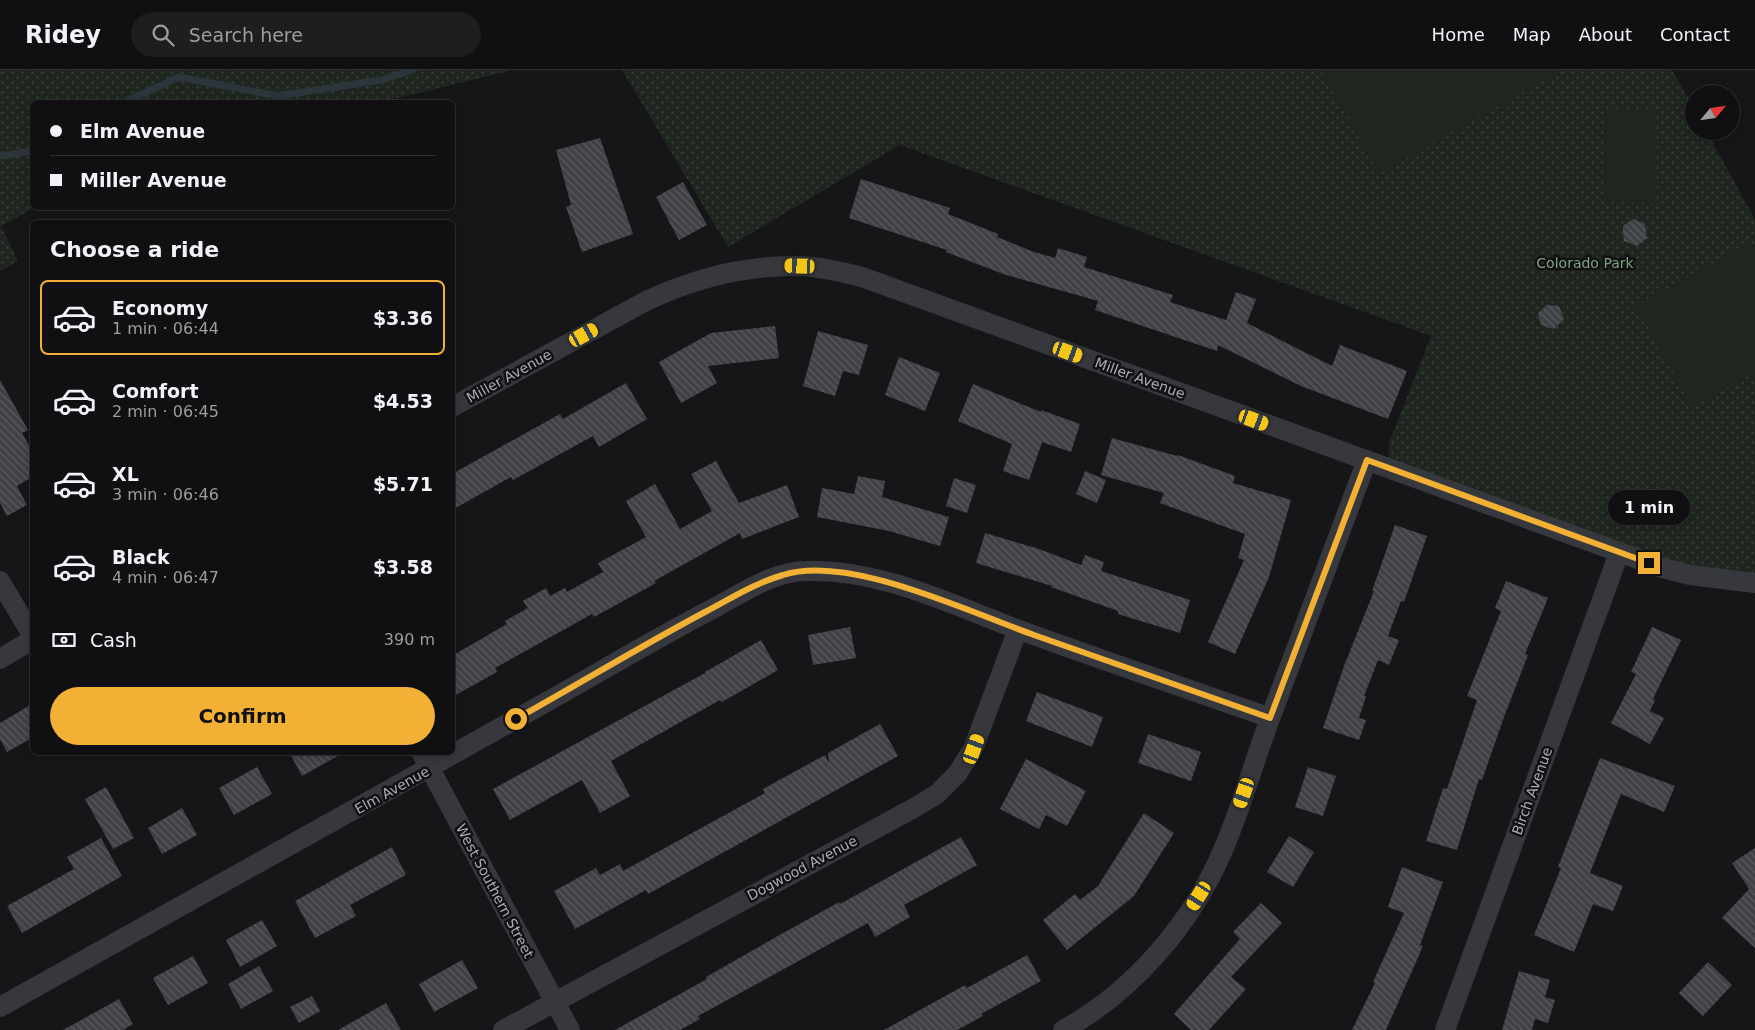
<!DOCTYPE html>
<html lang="en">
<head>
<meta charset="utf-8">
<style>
  body { margin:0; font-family:"DejaVu Sans",sans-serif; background:#1e1e20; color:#f1f3f6; height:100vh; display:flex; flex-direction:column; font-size:19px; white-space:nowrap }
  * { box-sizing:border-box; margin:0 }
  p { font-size:16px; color:#9c9d9f }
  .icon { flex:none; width:28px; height:28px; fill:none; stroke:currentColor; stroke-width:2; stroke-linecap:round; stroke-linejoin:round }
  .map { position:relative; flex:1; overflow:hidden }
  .panel { position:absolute; left:30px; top:150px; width:425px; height:535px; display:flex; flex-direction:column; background:#101012; border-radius:8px; box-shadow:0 2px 8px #0003,0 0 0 1px #303032 }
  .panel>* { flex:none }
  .hud { position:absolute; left:30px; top:30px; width:425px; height:110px; border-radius:8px; box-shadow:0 2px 8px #0003,0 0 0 1px #303032; display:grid; align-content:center; height:110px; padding:0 20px; background:#101012 }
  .needle { width:32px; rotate:61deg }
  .tools { position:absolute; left:1685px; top:15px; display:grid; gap:10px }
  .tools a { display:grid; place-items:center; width:55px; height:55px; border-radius:50%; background:#101012; box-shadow:0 2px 8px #0003,0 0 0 1px #303032; font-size:25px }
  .end { position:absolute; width:22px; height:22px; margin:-11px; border:6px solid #f2b134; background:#111; box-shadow:0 0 0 2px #111 }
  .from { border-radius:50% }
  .bubble { position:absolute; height:35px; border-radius:18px; background:#101012; box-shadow:0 2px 8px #0003,0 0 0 1px #303032; font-size:16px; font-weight:800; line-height:35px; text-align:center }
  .car { position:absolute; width:15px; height:30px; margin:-15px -8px; border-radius:6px; box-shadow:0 0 4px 1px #0007; background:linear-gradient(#f5c518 24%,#345 0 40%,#f5c518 0 76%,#345 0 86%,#f5c518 0) }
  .hud b { display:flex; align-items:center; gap:18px; height:48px; font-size:19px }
  .hud b+b { border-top:1px solid #303032 }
  .hud i { width:12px; height:12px; background:#f1f3f6 }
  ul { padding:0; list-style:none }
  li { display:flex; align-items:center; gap:15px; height:75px; margin:0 10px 8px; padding:0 10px; border:2px solid transparent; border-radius:8px }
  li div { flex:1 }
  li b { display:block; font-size:19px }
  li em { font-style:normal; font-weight:800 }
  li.selected { border-color:#f2b134 }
  li>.icon { width:45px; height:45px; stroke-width:1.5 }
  h2 { padding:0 20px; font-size:22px; line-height:60px }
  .pay { display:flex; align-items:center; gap:12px; height:55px; padding:0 20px; font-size:19px }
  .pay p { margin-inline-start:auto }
  .primary-button { display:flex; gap:10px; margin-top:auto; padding:10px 20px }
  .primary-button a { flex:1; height:58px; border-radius:30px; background:#f2b134; color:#111; font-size:20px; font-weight:800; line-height:58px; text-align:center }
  header { display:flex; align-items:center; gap:30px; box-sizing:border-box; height:70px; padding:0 25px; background:#101012; border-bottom:1px solid #303032 }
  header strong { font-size:24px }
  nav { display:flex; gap:28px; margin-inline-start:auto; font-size:18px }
  .search { width:350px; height:45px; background:#1e1e20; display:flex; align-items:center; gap:12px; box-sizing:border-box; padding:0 18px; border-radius:28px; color:#9c9d9f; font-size:19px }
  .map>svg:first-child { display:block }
</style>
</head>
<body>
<header>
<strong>Ridey</strong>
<div class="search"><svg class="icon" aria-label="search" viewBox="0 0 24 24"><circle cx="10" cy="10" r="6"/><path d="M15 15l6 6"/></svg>Search here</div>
<nav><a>Home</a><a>Map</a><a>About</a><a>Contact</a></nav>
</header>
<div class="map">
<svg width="1755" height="960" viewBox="0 0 1755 960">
  <defs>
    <pattern id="grass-dots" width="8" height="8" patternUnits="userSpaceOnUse" patternTransform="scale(1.25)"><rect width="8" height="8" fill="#1e261f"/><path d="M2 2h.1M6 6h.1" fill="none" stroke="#3c433d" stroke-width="1.8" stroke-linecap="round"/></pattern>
    <pattern id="building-back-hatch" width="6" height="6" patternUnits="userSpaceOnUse" patternTransform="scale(1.25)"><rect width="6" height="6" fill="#404145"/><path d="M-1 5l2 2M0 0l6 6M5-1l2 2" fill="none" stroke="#595a5e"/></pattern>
  </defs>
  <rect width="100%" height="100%" fill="#161618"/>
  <!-- grass -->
  <path fill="url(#grass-dots)" d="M 0,0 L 513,0 L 381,32 L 32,32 L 32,138 L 34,138 L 1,156 L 18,191 L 0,201 Z
    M 622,0 L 1672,0 L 1694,38 L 1694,61 L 1706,61 L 1755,149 L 1755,513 L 1690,505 L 1388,398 L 1389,373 L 1431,266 L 900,75 L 728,177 Z"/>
  <!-- garden -->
  <path fill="#1e261f" d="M 1321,0 L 1562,0 L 1379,103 Z
    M 1604,41 L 1657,41 L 1657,133 L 1603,132 Z
    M 1749,173 L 1755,185 L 1755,302 L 1692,337 L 1636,236 Z"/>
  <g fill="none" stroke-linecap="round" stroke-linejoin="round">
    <!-- stream -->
    <path stroke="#2c353c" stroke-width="7" d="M 125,32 L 179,7 L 278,26 L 381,10 L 413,0
      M 0,86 L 32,81"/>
  </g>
  <!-- building -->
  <path fill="url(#building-back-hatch)" d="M 600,68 L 633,164 L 582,182 L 566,137 L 571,135 L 556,80 Z
    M 861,109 L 950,138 L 948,144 L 998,164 L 997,167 L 1034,182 L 1055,188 L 1058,178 L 1087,187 L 1084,197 L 1173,225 L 1170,232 L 1226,250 L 1236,222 L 1256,229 L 1247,253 L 1332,296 L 1340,275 L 1407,301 L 1388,349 L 1301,316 L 1218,275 L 1217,281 L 1095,240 L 1098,231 L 1003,204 L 946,182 L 947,180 L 849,148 Z
    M 683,112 L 707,155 L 679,170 L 656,127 Z
    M 1633,149 L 1645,154 L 1647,168 L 1637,176 L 1624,171 L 1623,162 L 1623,156 Z
    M 1547,235 L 1559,236 L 1564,249 L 1554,259 L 1541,255 L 1538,243 Z
    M 775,256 L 779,288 L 708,296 L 717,313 L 681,333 L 659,292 L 711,263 Z
    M 818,261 L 868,275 L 859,305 L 843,301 L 835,326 L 803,316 Z
    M 899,287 L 940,303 L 925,341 L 885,325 Z
    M 0,310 L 28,360 L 22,363 L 32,381 L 32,407 L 17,416 L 27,435 L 7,446 L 0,433 Z
    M 626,313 L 647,349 L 599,377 L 593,366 L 513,410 L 511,407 L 452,440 L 452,404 L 560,344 L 563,349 Z
    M 973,314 L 1041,342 L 1041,340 L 1080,354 L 1071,382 L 1042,372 L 1029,410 L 1003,401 L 1012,374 L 958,351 Z
    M 1112,368 L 1177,386 L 1178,385 L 1235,406 L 1233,413 L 1291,430 L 1269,507 L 1235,584 L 1208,572 L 1244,490 L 1238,488 L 1245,464 L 1160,433 L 1164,423 L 1101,405 Z
    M 716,391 L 739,433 L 787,415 L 799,447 L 742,469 L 740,463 L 654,511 L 656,513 L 594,547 L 592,544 L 495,598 L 497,602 L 452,627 L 452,586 L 507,554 L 505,551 L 528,538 L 523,531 L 546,518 L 550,526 L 565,518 L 567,522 L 603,502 L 598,493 L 646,467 L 626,431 L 655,414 L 680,459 L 712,441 L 691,404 Z
    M 1085,401 L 1106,410 L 1097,433 L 1076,424 Z
    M 858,406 L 885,411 L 882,427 L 949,447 L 940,476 L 889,461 L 817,447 L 822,418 L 854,424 Z
    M 954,408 L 976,415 L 967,443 L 946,436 Z
    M 1395,455 L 1427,466 L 1404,532 L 1401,531 L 1388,566 L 1399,570 L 1389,595 L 1378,590 L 1364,626 L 1366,626 L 1359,648 L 1366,650 L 1359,670 L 1323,658 L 1344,596 L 1374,521 L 1372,521 Z
    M 985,463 L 1039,479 L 1081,495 L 1085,485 L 1104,492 L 1101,501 L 1190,530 L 1180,563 L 1118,544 L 1118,541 L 1051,517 L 1052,516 L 976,493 Z
    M 1506,511 L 1548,528 L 1525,584 L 1528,585 L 1504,647 L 1482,710 L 1479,709 L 1457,780 L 1426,771 L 1443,718 L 1447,719 L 1477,630 L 1467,626 L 1501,541 L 1495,538 Z
    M 850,557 L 856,588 L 813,595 L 808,565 Z
    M 1652,557 L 1681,570 L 1653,629 L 1655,630 L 1650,641 L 1664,648 L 1650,674 L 1611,653 L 1636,604 L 1631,602 Z
    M 761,570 L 778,600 L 722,632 L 720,630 L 611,691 L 630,726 L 600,743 L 582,710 L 510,750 L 493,719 L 705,603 L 705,602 Z
    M 1037,622 L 1103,647 L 1092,677 L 1026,651 Z
    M 32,634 L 32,668 L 7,682 L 0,669 L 0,653 Z
    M 880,654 L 898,686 L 648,824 L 646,820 L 575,859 L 554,821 L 596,798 L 600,805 L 620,794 L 623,801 L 765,723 L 763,719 L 825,685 L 829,693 L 828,683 Z
    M 1148,664 L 1201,682 L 1191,711 L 1138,693 Z
    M 289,682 L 345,682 L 302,706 Z
    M 1600,688 L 1675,716 L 1664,742 L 1621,724 L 1590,803 L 1623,816 L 1613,841 L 1593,834 L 1574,882 L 1534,865 L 1561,798 L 1558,797 Z
    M 1026,689 L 1086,721 L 1067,756 L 1046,745 L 1039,759 L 1000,739 Z
    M 257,697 L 272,724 L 234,745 L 219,718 Z
    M 1308,697 L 1336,706 L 1323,746 L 1295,737 Z
    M 106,717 L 134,768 L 113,779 L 85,729 Z
    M 182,738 L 197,765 L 162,784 L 148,758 Z
    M 1144,743 L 1174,763 L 1134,826 L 1067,880 L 1043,850 L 1075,824 L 1080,830 L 1098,816 Z
    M 1289,766 L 1314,782 L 1293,817 L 1267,802 Z
    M 961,767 L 977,795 L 904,835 L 910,847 L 875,867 L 868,853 L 698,946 L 700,949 L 680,960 L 615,960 L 707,909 L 706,907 L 785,862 L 839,832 L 840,834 Z
    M 101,768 L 122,806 L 22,863 L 7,836 L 74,799 L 67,787 Z
    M 392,777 L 406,805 L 350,835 L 356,846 L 315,868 L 295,831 Z
    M 1755,778 L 1755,878 L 1722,848 L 1749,819 L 1732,793 Z
    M 1402,797 L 1443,812 L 1420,875 L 1423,876 L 1386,960 L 1352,960 L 1375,913 L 1373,912 L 1404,843 L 1388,837 Z
    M 1261,833 L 1282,853 L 1231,907 L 1246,919 L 1209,960 L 1191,960 L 1174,944 L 1240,869 L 1233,862 Z
    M 262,850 L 277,876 L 240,897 L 226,870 Z
    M 1027,885 L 1041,911 L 981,944 L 983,946 L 957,960 L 884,960 L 965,915 L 967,918 Z
    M 193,886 L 208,913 L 168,935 L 153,908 Z
    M 462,890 L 478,918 L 434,942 L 419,914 Z
    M 1708,892 L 1732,915 L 1703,946 L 1679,923 Z
    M 259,896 L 273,921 L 241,939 L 228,914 Z
    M 1519,901 L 1550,910 L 1545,927 L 1555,930 L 1548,953 L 1535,949 L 1532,960 L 1502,960 Z
    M 312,926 L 320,941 L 299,953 L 290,937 Z
    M 119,929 L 133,954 L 123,960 L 63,960 Z
    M 386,933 L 401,960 L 338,960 Z"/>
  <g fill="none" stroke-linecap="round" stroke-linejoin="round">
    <!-- minor -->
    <path stroke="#37383d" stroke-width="20" d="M 452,337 L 646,231 C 687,212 726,200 771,197 C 785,196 799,195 813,197 C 829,199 846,203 862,207 L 1663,498 L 1690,505 L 1755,513
      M 0,511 L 32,565
      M 0,589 L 32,570
      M 421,682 L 570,960
      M 0,937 C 183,835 367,734 550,630 C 605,599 660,566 716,537 C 744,522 774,501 807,501 C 880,499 950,534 1017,559 C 1101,590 1186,618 1270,648
      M 503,960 L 914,738 L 937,724 L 957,704 L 973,679 L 1018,559
      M 1063,960 C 1133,922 1192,853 1223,780 C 1243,734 1256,684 1274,638 C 1305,555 1336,473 1367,390
      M 1445,960 L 1619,483"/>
  </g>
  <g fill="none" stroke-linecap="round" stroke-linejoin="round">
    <!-- route -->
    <path stroke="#f2b134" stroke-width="6" d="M 516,649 C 579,614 641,576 705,542 C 730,529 755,513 783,505 C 849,484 969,542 1034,565 C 1113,593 1191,620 1270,648 L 1367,390 L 1649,493"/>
  </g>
  <g text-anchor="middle" stroke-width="5" stroke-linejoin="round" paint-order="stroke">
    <!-- park labels -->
    <g font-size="14" fill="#7fa381" stroke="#111113">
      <text x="1585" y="198">Colorado Park</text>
    </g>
    <!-- street labels -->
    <g font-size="14" fill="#a8adb8" stroke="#111113">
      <text transform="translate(509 306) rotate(-29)" y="5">Miller Avenue</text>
      <text transform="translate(1140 308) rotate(20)" y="5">Miller Avenue</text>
      <text transform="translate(392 720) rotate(-29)" y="5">Elm Avenue</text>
      <text transform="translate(1532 721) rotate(-70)" y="5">Birch Avenue</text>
      <text transform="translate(802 798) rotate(-28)" y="5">Dogwood Avenue</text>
      <text transform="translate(495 821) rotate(62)" y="5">West Southern Street</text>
    </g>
  </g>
</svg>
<div class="tools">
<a><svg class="needle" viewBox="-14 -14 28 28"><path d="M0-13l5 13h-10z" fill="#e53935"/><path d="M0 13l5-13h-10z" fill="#9c9d9f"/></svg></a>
</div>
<i class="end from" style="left:516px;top:649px"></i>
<i class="end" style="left:1649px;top:493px"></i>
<div class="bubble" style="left:1608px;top:420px;width:82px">1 min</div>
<i class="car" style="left:800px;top:196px;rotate:272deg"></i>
<i class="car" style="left:584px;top:265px;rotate:61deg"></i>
<i class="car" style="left:1068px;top:282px;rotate:110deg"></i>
<i class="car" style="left:1254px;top:350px;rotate:110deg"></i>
<i class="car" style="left:974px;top:679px;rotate:20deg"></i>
<i class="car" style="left:1244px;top:723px;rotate:199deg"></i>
<i class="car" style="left:1199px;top:826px;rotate:212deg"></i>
<div class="hud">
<b><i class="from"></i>Elm Avenue</b>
<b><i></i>Miller Avenue</b>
</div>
<section class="panel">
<h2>Choose a ride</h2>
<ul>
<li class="selected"><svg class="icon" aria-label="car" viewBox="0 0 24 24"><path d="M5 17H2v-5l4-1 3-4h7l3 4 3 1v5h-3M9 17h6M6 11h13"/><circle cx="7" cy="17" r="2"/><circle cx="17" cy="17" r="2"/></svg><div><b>Economy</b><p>1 min · 06:44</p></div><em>$3.36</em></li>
<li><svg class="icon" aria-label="car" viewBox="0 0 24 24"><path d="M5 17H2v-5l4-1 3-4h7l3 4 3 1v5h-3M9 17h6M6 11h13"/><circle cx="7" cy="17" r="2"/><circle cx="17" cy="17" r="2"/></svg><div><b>Comfort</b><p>2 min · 06:45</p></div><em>$4.53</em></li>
<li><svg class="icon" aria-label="car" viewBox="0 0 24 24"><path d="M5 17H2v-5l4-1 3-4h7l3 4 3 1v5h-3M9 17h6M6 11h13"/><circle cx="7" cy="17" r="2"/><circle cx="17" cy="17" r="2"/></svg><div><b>XL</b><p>3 min · 06:46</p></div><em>$5.71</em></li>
<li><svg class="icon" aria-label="car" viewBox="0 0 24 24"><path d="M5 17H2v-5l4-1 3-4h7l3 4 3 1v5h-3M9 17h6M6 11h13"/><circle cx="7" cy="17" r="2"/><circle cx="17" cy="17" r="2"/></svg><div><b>Black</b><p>4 min · 06:47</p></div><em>$3.58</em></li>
</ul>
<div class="pay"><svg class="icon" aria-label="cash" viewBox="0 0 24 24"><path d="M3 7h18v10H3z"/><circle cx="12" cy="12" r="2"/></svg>Cash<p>390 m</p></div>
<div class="primary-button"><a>Confirm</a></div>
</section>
</div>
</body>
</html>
